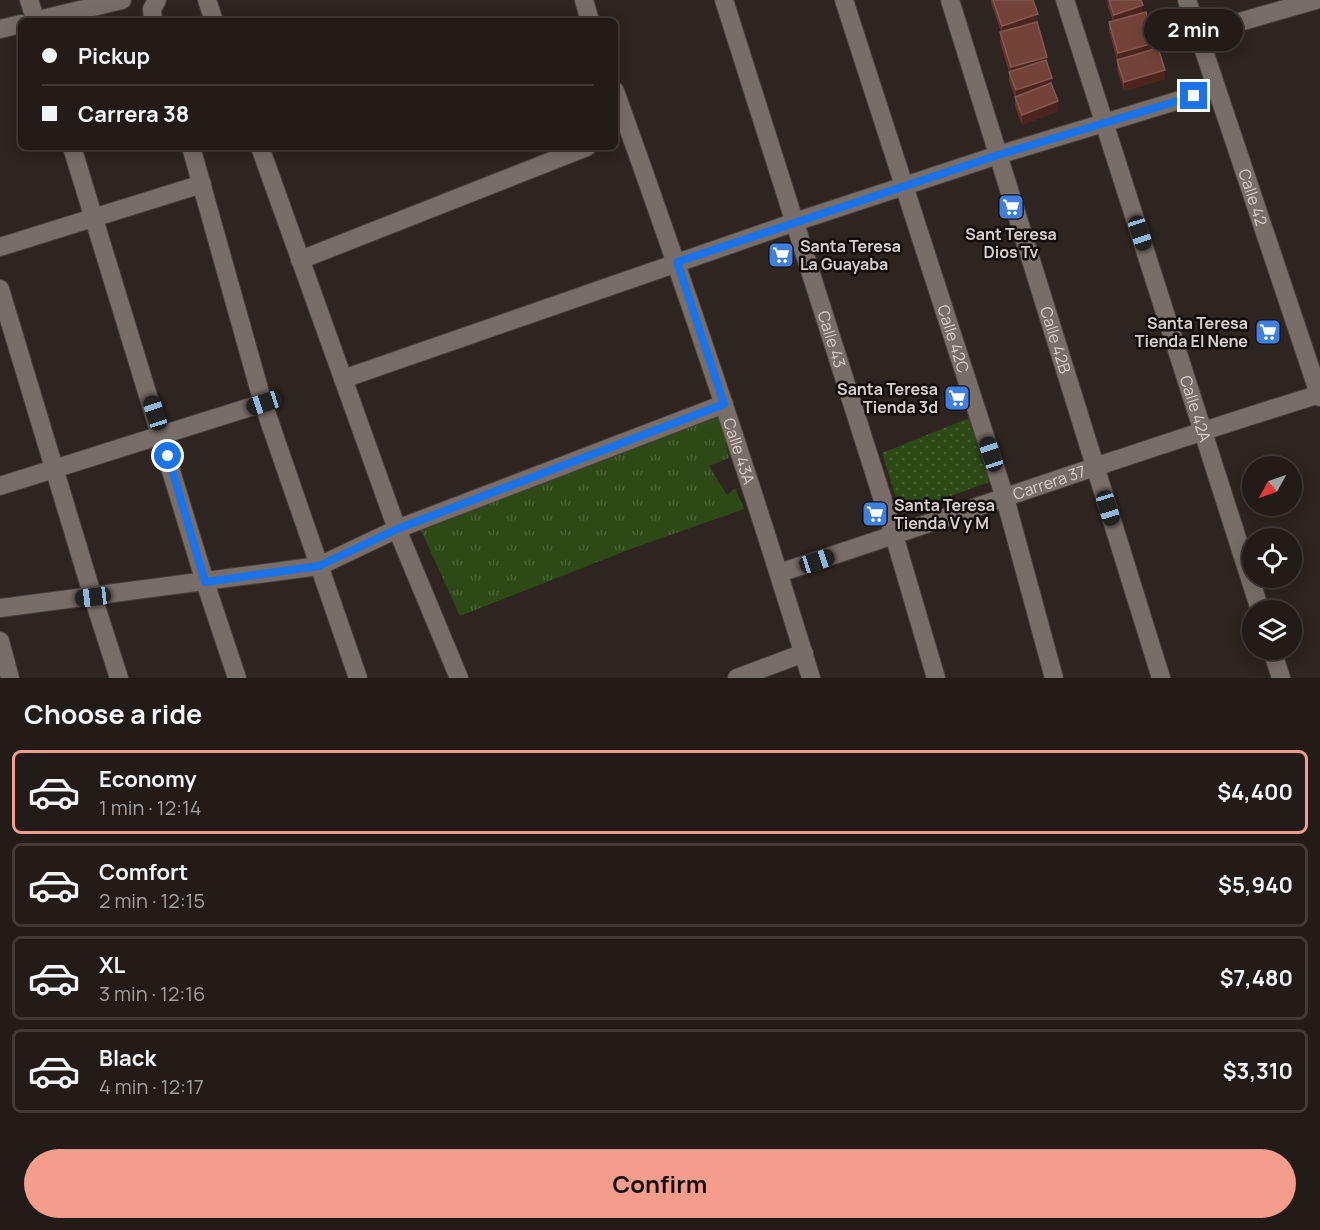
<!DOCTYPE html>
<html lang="en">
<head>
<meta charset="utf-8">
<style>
  body { margin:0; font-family:Manrope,sans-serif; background:#2a2421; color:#f1f3f6; height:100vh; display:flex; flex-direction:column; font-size:22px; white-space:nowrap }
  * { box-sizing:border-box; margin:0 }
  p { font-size:20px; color:#a2a1a2 }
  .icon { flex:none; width:33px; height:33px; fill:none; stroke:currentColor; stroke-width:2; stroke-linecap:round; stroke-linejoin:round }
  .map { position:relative; height:678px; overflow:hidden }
  .side { display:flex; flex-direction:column; background:#221b18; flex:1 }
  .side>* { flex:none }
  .guide { position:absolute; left:18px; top:18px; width:600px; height:132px; border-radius:9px; box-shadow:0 3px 15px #0003,0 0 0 2px #3f3937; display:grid; align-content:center; height:132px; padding:0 24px; background:#221b18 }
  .needle { width:39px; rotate:230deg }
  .tools { position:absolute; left:1242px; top:456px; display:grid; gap:12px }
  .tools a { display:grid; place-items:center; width:60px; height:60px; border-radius:50%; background:#221b18; box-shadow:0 3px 15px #0003,0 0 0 2px #3f3937; font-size:30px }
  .end { position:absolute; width:27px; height:27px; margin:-14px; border:8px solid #1a73e8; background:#fff; box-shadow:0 0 0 3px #fff }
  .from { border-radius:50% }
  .bubble { position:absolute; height:42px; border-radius:21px; background:#221b18; box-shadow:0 3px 15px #0003,0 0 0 2px #3f3937; font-size:20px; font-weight:700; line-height:42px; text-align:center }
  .car { position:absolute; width:18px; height:36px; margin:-18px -9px; border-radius:8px; box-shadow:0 0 4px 2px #0007; background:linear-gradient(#222 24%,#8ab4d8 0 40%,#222 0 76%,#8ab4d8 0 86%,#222 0) }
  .guide b { display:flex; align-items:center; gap:21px; height:57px; font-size:22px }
  .guide b+b { border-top:2px solid #3f3937 }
  .guide i { width:15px; height:15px; background:#f1f3f6 }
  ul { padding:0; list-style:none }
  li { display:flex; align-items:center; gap:18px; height:84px; margin:0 12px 9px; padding:0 12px; border:3px solid #3f3937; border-radius:9px }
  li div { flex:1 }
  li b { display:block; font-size:22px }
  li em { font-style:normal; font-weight:700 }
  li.active { border-color:#f59d8d }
  li>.icon { width:54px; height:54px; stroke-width:1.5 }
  h2 { padding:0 24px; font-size:27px; line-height:72px }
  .action { display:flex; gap:12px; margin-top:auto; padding:12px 24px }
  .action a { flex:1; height:69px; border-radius:36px; background:#f59d8d; color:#111; font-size:24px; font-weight:700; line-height:69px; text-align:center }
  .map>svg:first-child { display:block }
</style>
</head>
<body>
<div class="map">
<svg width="1320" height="678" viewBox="0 0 1320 678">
  <defs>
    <pattern id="grass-tufts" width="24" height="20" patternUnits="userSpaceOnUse" patternTransform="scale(1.5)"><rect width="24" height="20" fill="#2d4915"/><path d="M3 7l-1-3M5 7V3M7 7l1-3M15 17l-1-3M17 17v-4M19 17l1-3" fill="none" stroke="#4b6236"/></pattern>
    <pattern id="park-dots" width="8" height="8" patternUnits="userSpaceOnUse" patternTransform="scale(1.5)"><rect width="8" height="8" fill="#2d4915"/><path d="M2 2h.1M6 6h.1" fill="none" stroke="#4b6236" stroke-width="1.8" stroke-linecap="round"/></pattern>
  </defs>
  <rect width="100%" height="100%" fill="#2e2420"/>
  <!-- grass -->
  <path fill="url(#grass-tufts)" d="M 719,412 L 729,458 L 709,466 L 727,495 L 735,488 L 744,509 L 628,550 L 460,616 L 420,528 Z"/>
  <!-- park -->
  <path fill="url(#park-dots)" d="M 974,416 L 992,481 L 901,514 L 882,453 Z"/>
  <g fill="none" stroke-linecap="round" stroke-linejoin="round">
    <!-- minor casing -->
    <g stroke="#483f3c" stroke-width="20">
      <g id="minor">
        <path d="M 29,0 L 36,21"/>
        <path d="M 207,0 L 214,21"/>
        <path d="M 584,0 L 590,21"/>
        <path id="s1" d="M 724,0 L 894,535 L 936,678"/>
        <path id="s2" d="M 844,0 L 1005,498 L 1054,678"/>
        <path id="s3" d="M 950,0 L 1161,678"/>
        <path id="s4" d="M 1065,0 L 1260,610"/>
        <path id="s5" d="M 1187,0 L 1320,397"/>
        <path d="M 34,21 L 122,0"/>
        <path d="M 153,21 L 152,9 L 157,0"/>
        <path d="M 0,29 L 21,24"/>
        <path d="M 1198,34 L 1316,0"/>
        <path id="s6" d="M 615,91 C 685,285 751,481 811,678"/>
        <path d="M 72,147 L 205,582 L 237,678"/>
        <path d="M 191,147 L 263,403 L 358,678"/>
        <path d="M 0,247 L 202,184"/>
        <path d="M 300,260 L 587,147"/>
        <path d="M 0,289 L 93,597 L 119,678"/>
        <path d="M 343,379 L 795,222 L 998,155 L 1216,89"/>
        <path d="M 0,486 L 263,403"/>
        <path id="s7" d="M 779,573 C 960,514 1138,450 1320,394"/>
        <path d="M 0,608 L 319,566 L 397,529 L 260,147"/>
        <path d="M 0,641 L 10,678"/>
        <path d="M 1272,650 L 1281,678"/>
        <path d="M 459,678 L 397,529 L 724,404"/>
        <path d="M 737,678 L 804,653"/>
      </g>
    </g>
    <!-- minor -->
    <use href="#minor" stroke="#796d68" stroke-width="18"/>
  </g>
  <!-- wall -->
  <path fill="#673227" d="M 991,0 L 1033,0 L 1037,24 L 1058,111 L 1022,125 L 1015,106 L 1015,97 L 1009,81 L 1009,72 L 1000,42 L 1001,32 L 991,3 Z
    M 1107,0 L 1141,0 L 1143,13 L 1165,79 L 1124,91 L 1117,69 L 1117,60 L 1109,31 L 1109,22 L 1113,21 L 1108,7 Z"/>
  <!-- shaded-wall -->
  <path fill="#4b251d" d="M 1143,5 L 1143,14 L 1114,24 L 1114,15 Z
    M 1038,14 L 1038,24 L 1002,35 L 1002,26 Z
    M 1154,43 L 1154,53 L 1118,62 L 1118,53 Z
    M 1047,57 L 1047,66 L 1011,77 L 1011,67 Z
    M 1165,70 L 1165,79 L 1124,91 L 1124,82 Z
    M 1052,78 L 1052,87 L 1016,99 L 1016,90 Z
    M 1058,101 L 1058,111 L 1022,125 L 1022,115 Z"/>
  <!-- building -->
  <path fill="#734339" stroke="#835950" stroke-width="1.5" d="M 993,0 L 1033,0 L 1038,14 L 1002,26 Z
    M 1109,0 L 1141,0 L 1143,5 L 1114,15 Z
    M 1146,12 L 1154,43 L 1118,53 L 1109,22 Z
    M 1037,22 L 1047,57 L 1011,67 L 1000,32 Z
    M 1158,48 L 1165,70 L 1124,82 L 1117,60 Z
    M 1046,60 L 1052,78 L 1016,90 L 1009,72 Z
    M 1051,83 L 1058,101 L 1022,115 L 1015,97 Z"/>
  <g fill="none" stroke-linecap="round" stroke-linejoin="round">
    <!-- route -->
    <path stroke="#1a73e8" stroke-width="8" d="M 168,456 L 205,582 L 319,566 L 397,529 L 724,404 L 677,262 L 998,155 L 1194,96"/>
  </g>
  <!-- icons -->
  <defs>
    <g id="supermarket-square" transform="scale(1.35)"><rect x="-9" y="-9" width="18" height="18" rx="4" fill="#3f7fe0" stroke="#130e0c"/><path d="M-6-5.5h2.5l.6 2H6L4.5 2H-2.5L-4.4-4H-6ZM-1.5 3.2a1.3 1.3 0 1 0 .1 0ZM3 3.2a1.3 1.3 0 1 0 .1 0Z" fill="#fff"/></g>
  </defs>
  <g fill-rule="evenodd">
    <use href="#supermarket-square" x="1011" y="207"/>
    <use href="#supermarket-square" x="781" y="255"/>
    <use href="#supermarket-square" x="1268" y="332"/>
    <use href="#supermarket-square" x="957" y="398"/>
    <use href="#supermarket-square" x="875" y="514"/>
  </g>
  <g text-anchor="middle" stroke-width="5" stroke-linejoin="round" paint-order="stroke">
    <!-- street labels -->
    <g font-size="16" fill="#d6cfcd" stroke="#130e0c">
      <text dy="6" stroke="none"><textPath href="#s5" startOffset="208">Calle 42</textPath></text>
      <text dy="6" stroke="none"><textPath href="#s2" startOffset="356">Calle 42C</textPath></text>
      <text dy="6" stroke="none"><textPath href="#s1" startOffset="356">Calle 43</textPath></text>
      <text dy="6" stroke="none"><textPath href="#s3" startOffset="356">Calle 42B</textPath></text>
      <text dy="6" stroke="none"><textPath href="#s4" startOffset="429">Calle 42A</textPath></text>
      <text dy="6" stroke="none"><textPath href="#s6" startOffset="381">Calle 43A</textPath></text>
      <text dy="6" stroke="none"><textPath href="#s7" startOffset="285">Carrera 37</textPath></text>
    </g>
    <!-- poi labels -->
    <g font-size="16" font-weight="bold" fill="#d6cfcd" stroke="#130e0c" text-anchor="start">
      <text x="1011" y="240" text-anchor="middle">Sant Teresa<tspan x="1011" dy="18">Dios Tv</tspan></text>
      <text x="800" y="252">Santa Teresa<tspan x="800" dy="18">La Guayaba</tspan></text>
      <text x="1248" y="329" text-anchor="end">Santa Teresa<tspan x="1248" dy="18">Tienda El Nene</tspan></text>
      <text x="938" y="395" text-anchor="end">Santa Teresa<tspan x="938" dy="18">Tienda 3d</tspan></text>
      <text x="894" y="511">Santa Teresa<tspan x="894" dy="18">Tienda V y M</tspan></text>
    </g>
  </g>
</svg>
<div class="tools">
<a><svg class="needle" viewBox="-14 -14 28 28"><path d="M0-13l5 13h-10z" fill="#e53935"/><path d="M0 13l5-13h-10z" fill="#a2a1a2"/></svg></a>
<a><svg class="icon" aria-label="locate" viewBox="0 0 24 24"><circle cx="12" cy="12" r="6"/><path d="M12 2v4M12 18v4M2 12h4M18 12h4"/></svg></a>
<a><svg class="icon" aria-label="layers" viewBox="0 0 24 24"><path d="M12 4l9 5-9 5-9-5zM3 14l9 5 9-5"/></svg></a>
</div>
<i class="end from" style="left:168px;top:456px"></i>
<i class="end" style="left:1194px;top:96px"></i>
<div class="bubble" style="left:1144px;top:9px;width:99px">2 min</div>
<i class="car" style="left:1140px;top:233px;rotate:162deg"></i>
<i class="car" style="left:264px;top:403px;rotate:252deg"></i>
<i class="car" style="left:155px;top:413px;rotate:342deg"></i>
<i class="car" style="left:991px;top:454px;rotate:342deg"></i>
<i class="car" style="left:1108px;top:508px;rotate:163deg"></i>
<i class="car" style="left:817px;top:561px;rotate:72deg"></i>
<i class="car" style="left:93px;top:597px;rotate:263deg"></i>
<div class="guide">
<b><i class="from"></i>Pickup</b>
<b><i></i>Carrera 38</b>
</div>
</div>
<section class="side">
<h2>Choose a ride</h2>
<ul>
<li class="active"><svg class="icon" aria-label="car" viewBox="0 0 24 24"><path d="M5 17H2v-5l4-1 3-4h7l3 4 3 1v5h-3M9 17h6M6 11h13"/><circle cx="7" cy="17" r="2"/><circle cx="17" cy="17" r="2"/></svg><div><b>Economy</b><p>1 min · 12:14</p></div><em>$4,400</em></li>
<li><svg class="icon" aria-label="car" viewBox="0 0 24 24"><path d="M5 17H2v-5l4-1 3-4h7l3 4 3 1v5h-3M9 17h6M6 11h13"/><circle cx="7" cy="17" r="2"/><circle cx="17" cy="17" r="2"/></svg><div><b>Comfort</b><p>2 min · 12:15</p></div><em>$5,940</em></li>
<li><svg class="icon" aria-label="car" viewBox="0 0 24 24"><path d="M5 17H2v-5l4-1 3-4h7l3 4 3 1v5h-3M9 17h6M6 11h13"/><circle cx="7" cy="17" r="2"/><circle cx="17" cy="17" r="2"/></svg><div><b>XL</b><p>3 min · 12:16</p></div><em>$7,480</em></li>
<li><svg class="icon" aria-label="car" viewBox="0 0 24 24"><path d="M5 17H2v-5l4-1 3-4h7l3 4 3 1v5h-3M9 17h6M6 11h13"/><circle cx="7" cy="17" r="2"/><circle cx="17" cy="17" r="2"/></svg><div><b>Black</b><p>4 min · 12:17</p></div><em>$3,310</em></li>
</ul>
<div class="action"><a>Confirm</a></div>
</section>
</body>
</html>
